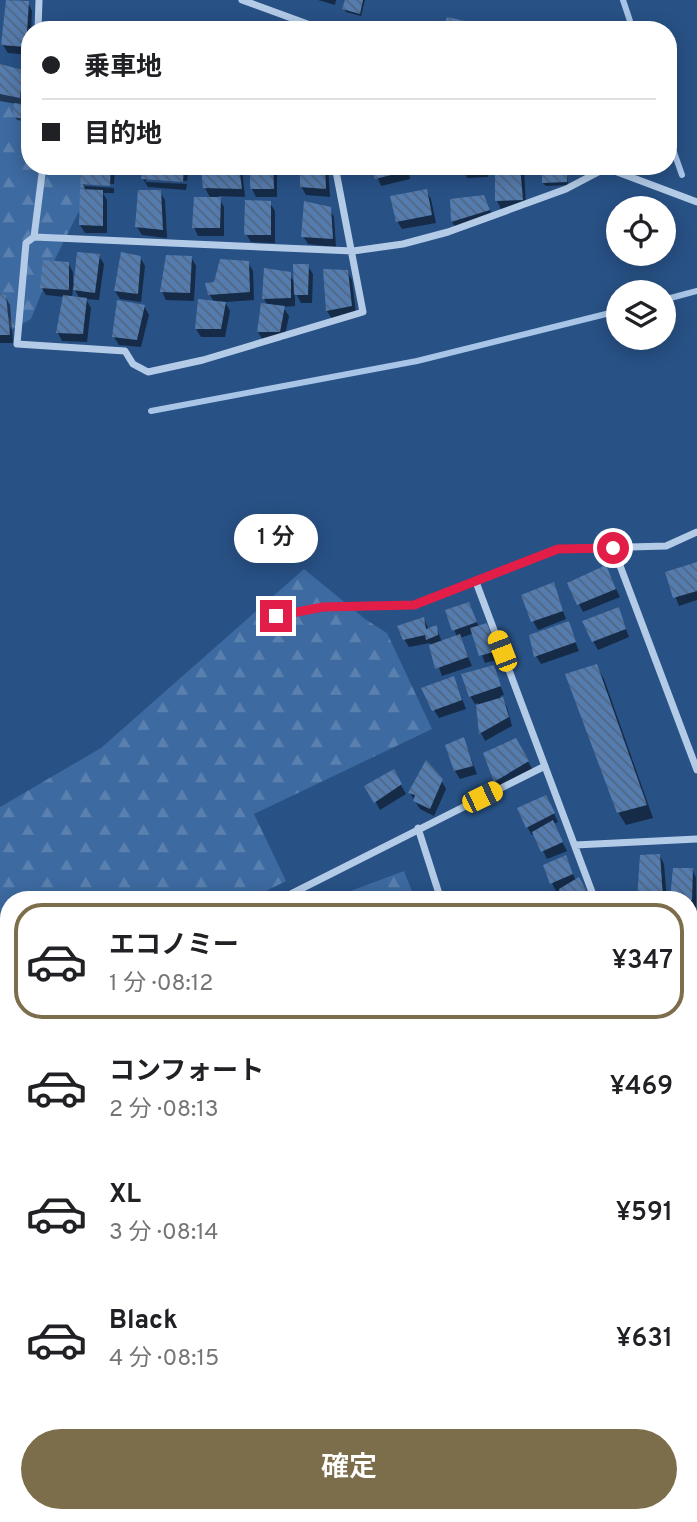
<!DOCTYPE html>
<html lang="ja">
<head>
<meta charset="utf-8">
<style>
  body { margin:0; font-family:Overpass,"Noto Sans JP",sans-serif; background:#f6f6f6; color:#202124; height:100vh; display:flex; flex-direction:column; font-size:26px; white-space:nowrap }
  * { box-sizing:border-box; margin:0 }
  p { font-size:23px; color:#757577 }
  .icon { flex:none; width:38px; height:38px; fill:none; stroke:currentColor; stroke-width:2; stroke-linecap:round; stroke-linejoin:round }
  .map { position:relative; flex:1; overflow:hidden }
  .panel { position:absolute; left:0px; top:891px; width:698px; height:632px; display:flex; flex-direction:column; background:#fff; border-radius:28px 28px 0 0; box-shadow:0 4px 18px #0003 }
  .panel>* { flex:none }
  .guide { position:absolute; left:21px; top:21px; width:656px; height:154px; border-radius:28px; box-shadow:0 4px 18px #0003; display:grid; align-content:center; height:154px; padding:0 21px; background:#fff }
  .buttons { position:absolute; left:606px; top:196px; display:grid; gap:14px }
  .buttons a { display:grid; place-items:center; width:70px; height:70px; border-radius:50%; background:#fff; box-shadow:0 4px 18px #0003; font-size:35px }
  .end { position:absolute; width:32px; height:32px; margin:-16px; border:9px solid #e11d48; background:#fff; box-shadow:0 0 0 4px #fff }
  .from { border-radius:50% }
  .bubble { position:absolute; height:49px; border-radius:24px; background:#fff; box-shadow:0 4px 18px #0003; font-size:23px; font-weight:600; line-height:49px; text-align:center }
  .car { position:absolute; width:21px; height:42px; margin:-21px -10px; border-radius:9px; box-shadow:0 0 5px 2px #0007; background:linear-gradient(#f5c518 24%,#345 0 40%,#f5c518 0 76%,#345 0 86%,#f5c518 0) }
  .guide b { display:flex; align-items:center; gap:24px; height:66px; font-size:26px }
  .guide b+b { border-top:2px solid #e0e0e0 }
  .guide i { width:18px; height:18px; background:#202124 }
  ul { padding:12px 0 0; list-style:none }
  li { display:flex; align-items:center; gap:21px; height:116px; margin:0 14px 10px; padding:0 7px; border:4px solid transparent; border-radius:28px }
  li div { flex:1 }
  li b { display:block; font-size:26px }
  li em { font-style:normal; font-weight:600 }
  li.selected { border-color:#7d6e4b }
  li>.icon { width:63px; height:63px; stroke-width:1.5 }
  .cta { display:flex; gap:14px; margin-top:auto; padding:14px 21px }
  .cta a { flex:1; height:80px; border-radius:42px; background:#7d6e4b; color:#fff; font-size:28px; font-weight:600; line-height:80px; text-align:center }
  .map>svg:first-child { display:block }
</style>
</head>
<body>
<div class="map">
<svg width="697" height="1522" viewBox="0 0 697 1522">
  <defs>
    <pattern id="forest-firs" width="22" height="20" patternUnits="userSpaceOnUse" patternTransform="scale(1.75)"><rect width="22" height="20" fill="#3d6aa1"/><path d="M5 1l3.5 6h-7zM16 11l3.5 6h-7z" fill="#5a80af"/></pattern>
    <pattern id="building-back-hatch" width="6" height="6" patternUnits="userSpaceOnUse" patternTransform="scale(1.75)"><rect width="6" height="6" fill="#557cae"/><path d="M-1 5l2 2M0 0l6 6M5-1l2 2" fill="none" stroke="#516682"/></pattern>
  </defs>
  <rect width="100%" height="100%" fill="#285185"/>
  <!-- forest -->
  <path fill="url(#forest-firs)" d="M 0,72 L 30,87 L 30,166 L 83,166 L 86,197 L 56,257 L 31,319 L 0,336 Z
    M 304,569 L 365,619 L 387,633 L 432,729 L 254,814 L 286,881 L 250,899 L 9,900 L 9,1512 L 0,1513 L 0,807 L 101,748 Z
    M 404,871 L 415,899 L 329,899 Z
    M 65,1514 L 316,1514 L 315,1522 L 77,1522 Z"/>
  <!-- shadow -->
  <path fill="#0007" fill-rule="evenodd" d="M 7,0 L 28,3 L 32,11 L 30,55 L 8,53 L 3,45 Z
    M 318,0 L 336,0 L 335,5 Z
    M 347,0 L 365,0 L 361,16 L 346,12 L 344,8 Z
    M 0,66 L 22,72 L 27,80 L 24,106 L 30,107 L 30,122 L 17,120 L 15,116 L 16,104 L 0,101 Z
    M 83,166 L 115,166 L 114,184 L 85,182 L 85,186 L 114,188 L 114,193 L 103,193 L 107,200 L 107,233 L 85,233 L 80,225 L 86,191 L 82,183 Z
    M 145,166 L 189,166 L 187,181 L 146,178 L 146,182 L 187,184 L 186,190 L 148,187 L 143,179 Z
    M 203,166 L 242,167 L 245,197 L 218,196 L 224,207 L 224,236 L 198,236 L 194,227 L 211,199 L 205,188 Z
    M 252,166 L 277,166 L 277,197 L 256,197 L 252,189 Z
    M 302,166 L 328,166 L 330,197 L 306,195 L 301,186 Z
    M 373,166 L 408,166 L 410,179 L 381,186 Z
    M 462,166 L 489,166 L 488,177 L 467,178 Z
    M 496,166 L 524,166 L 526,208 L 501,209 L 497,201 Z
    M 566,167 L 568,185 L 546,186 L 543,183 Z
    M 426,191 L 431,199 L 436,223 L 402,229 L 397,221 Z
    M 160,192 L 165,200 L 167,238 L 142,235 L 137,227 Z
    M 452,200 L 488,205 L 493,218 L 457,230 L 452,222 Z
    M 270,203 L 275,211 L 275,243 L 251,242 L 246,234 Z
    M 329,208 L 334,217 L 336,247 L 308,244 L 303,236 Z
    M 99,256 L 104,264 L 99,300 L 86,299 L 91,308 L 87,342 L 62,341 L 58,333 L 65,297 L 46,295 L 41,287 L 68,263 L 73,272 L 73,283 L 75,283 ZM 73,287 L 80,299 L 72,298 Z
    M 140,257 L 145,266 L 141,302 L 120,299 L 115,291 Z
    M 191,257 L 196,266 L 194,301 L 166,300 L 162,292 Z
    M 248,262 L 253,271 L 254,300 L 225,302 L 230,311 L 225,337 L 201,337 L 196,329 L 200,300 L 214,302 L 210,295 L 215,283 Z
    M 308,266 L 313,274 L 312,303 L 301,303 L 295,292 L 295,306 L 283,307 L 289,316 L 284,340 L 263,340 L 258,332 L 268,306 L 264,299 L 289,274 L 296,285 Z
    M 347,271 L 352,280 L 356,314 L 332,319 L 327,311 Z
    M 0,296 L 5,296 L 10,305 L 13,343 L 0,343 Z
    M 144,306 L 149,315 L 141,347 L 119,345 L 114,337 Z
    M 697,564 L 697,600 L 679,606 L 667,574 Z
    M 610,576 L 620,597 L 583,612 L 579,604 Z
    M 553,585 L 566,619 L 538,630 L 533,621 Z
    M 469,604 L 479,627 L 486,625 L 491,633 L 500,659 L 485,663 L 474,633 L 460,638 L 472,666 L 442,676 L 430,643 L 409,647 L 404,639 L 424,619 L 429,630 L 436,627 L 442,642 L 457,637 L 447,611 Z
    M 618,609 L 629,637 L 598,650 L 593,641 Z
    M 568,623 L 579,651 L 541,664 L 536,656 Z
    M 596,666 L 604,679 L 653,818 L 626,825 L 618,812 Z
    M 493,667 L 504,695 L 500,696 L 507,707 L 512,726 L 485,741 L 481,733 L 478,703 L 475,704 L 470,696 Z
    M 454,678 L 466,709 L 439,718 L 434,710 Z
    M 463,739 L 477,774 L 460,779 L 455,771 Z
    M 515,740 L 533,770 L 500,790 L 485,754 Z
    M 393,771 L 406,794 L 380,810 L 367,786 Z
    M 441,780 L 446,789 L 434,816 L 420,809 L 410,793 Z
    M 550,805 L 558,822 L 553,824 L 567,851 L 547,859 L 535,834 L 532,835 L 527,827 Z
    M 660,856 L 664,864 L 667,900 L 640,900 L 638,898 Z
    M 566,857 L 576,881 L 579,880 L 589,900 L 564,900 L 561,890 L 556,891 L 552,883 L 545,866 Z
    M 692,869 L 696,878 L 696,907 L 690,907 L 690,900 L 672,898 Z
    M 697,1120 L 697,1211 L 690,1207 L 690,1163 Z
    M 697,1312 L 697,1448 L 690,1447 L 690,1346 Z
    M 690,1466 L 697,1466 L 697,1502 L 694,1503 L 690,1496 Z
    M 375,1514 L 408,1514 L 408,1522 L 377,1522 Z
    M 420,1514 L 460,1514 L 460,1518 L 422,1517 Z"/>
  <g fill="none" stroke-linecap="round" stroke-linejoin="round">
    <!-- stream -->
    <path stroke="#a8c5e8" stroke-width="6" d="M 623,0 L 633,30
      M 668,135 L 682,175
      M 663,300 L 697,291
      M 151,411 L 417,361 L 618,311"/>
  </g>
  <!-- building -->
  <path fill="url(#building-back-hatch)" d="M 6,0 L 29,1 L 26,47 L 1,45 Z
    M 345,0 L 363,0 L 360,14 L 342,9 Z
    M 447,17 L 470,22 L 468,30 L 442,30 Z
    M 0,64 L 23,70 L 20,98 L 0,94 Z
    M 14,103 L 30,105 L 30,120 L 13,117 Z
    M 82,166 L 111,166 L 110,186 L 80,184 Z
    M 143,166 L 184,166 L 183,182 L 141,179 Z
    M 201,166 L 239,166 L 242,189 L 203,188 Z
    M 250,166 L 273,166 L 274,189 L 250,189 Z
    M 300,166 L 325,166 L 326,189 L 300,187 Z
    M 371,166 L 406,166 L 407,171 L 375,179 Z
    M 495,166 L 520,166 L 523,200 L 495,201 Z
    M 542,166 L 567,166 L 567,182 L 542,183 Z
    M 80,189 L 103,190 L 103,226 L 79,225 Z
    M 427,189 L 432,215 L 396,222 L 390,196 Z
    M 138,190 L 161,190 L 163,230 L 135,227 Z
    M 484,195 L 490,210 L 451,222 L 450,199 Z
    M 194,197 L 221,197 L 220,228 L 192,228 Z
    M 245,200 L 271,201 L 271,235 L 244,235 Z
    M 304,201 L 331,207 L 333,239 L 301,237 Z
    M 77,252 L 100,254 L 95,293 L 73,290 Z
    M 121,252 L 141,256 L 138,294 L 114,291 Z
    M 166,255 L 192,256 L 190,293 L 160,292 Z
    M 220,259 L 249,261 L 250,292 L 208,295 L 205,283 L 214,282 Z
    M 43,260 L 69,262 L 69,290 L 40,288 Z
    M 293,264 L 309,264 L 308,295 L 294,295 Z
    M 264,268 L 291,272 L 291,298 L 262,299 Z
    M 323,269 L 348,270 L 352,306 L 326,311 Z
    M 0,294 L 6,295 L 10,335 L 0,335 Z
    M 63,295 L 87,298 L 83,334 L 56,333 Z
    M 198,299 L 226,302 L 221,329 L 195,329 Z
    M 117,300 L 145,305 L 137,340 L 112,337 Z
    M 261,303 L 285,306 L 280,332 L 257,332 Z
    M 697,562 L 697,591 L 673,598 L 665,572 Z
    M 606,565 L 616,589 L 577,605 L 567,583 Z
    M 554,582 L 563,611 L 531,622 L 521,595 Z
    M 469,602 L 477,622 L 452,631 L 445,610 Z
    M 619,607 L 626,629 L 592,642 L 582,621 Z
    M 424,617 L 426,629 L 437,625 L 438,635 L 426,640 L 425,635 L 403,640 L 397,626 Z
    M 569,621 L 576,642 L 534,657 L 529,635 Z
    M 487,623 L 497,651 L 479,656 L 470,628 Z
    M 460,634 L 468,657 L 435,669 L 429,645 Z
    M 597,664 L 647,805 L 617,813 L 565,674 Z
    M 494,665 L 501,686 L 469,697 L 461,674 Z
    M 454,676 L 462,700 L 432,711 L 421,688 Z
    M 503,697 L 509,717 L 479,734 L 476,705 Z
    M 464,737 L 473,766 L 454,771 L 445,745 Z
    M 516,738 L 529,761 L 494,782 L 483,753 Z
    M 426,760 L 443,779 L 430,809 L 413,801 L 415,795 L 408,793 Z
    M 394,769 L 402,784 L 374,803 L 364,786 Z
    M 546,795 L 555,813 L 526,828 L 517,808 Z
    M 553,820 L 563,842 L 541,852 L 532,832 Z
    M 660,854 L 663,897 L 637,898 L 640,855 Z
    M 566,855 L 573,874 L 550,884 L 543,865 Z
    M 673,868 L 693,868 L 692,900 L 670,899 Z
    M 579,877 L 590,898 L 562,900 L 559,889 Z
    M 693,986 L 697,986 L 697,1031 L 692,1031 Z
    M 696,1118 L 697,1118 L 697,1200 L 690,1199 L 690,1153 Z
    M 696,1309 L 697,1309 L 697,1437 L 690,1436 L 690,1338 Z
    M 690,1464 L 697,1464 L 697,1493 L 690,1495 Z
    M 697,1511 L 697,1522 L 680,1522 L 679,1514 Z
    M 373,1514 L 404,1514 L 404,1519 L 373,1517 Z
    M 503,1514 L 527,1514 L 530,1522 L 507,1522 Z
    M 533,1514 L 552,1514 L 555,1522 L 535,1522 Z
    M 560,1514 L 579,1514 L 581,1522 L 562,1522 Z
    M 587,1514 L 605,1514 L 607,1522 L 588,1522 Z"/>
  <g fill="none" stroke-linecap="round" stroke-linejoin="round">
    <!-- street -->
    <path stroke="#b3cbe7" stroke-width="7" d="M 242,0 L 324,30
      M 38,30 L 39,0
      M 43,166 L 34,237 L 353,251 L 403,244 L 448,232 L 566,189 L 606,168
      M 604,167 L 697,202
      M 34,237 L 26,243 L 17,344 L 125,351 L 133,364 L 148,372 L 203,360 L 363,312 L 335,166
      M 613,547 L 697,770
      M 476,582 L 595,900
      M 276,616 L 323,607 L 414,605 L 558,549 L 666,546 L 697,532
      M 418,828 L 441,900
      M 575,845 L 697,839
      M 279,900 L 545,766
      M 690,961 L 697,961
      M 0,1261 L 9,1259
      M 478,1514 L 485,1522
      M 641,1514 L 646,1522"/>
  </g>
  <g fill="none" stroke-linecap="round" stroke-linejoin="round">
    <!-- route -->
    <path stroke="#e11d48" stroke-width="9" d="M 276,616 L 323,607 L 414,605 L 558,549 L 613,548"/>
  </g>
</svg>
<div class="buttons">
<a><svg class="icon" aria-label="locate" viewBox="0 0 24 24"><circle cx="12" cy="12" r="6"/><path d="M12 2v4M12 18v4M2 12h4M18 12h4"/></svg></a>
<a><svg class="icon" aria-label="layers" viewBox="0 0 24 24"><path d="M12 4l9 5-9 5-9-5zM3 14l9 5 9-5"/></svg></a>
</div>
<i class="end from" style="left:613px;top:548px"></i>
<i class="end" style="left:276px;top:616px"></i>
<div class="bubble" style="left:234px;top:514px;width:84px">1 分</div>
<i class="car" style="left:502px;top:651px;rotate:339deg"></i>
<i class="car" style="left:482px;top:797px;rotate:64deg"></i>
<div class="guide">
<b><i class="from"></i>乗車地</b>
<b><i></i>目的地</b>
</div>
<section class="panel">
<ul>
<li class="selected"><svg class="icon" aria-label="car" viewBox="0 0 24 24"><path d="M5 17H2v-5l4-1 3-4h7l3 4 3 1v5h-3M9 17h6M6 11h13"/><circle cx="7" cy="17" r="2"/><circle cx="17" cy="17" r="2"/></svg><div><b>エコノミー</b><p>1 分 · 08:12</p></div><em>¥347</em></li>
<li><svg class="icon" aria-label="car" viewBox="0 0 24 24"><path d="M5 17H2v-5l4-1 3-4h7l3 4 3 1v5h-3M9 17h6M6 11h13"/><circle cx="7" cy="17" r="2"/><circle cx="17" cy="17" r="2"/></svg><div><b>コンフォート</b><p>2 分 · 08:13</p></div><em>¥469</em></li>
<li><svg class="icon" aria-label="car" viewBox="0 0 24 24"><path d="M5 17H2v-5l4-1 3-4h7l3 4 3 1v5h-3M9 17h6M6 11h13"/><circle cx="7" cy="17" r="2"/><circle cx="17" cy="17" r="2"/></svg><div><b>XL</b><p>3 分 · 08:14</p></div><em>¥591</em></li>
<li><svg class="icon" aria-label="car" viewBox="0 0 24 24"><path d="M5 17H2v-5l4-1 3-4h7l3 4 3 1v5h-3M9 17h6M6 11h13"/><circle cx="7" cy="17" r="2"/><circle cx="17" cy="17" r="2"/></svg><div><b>Black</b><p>4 分 · 08:15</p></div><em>¥631</em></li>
</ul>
<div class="cta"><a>確定</a></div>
</section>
</div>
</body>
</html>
